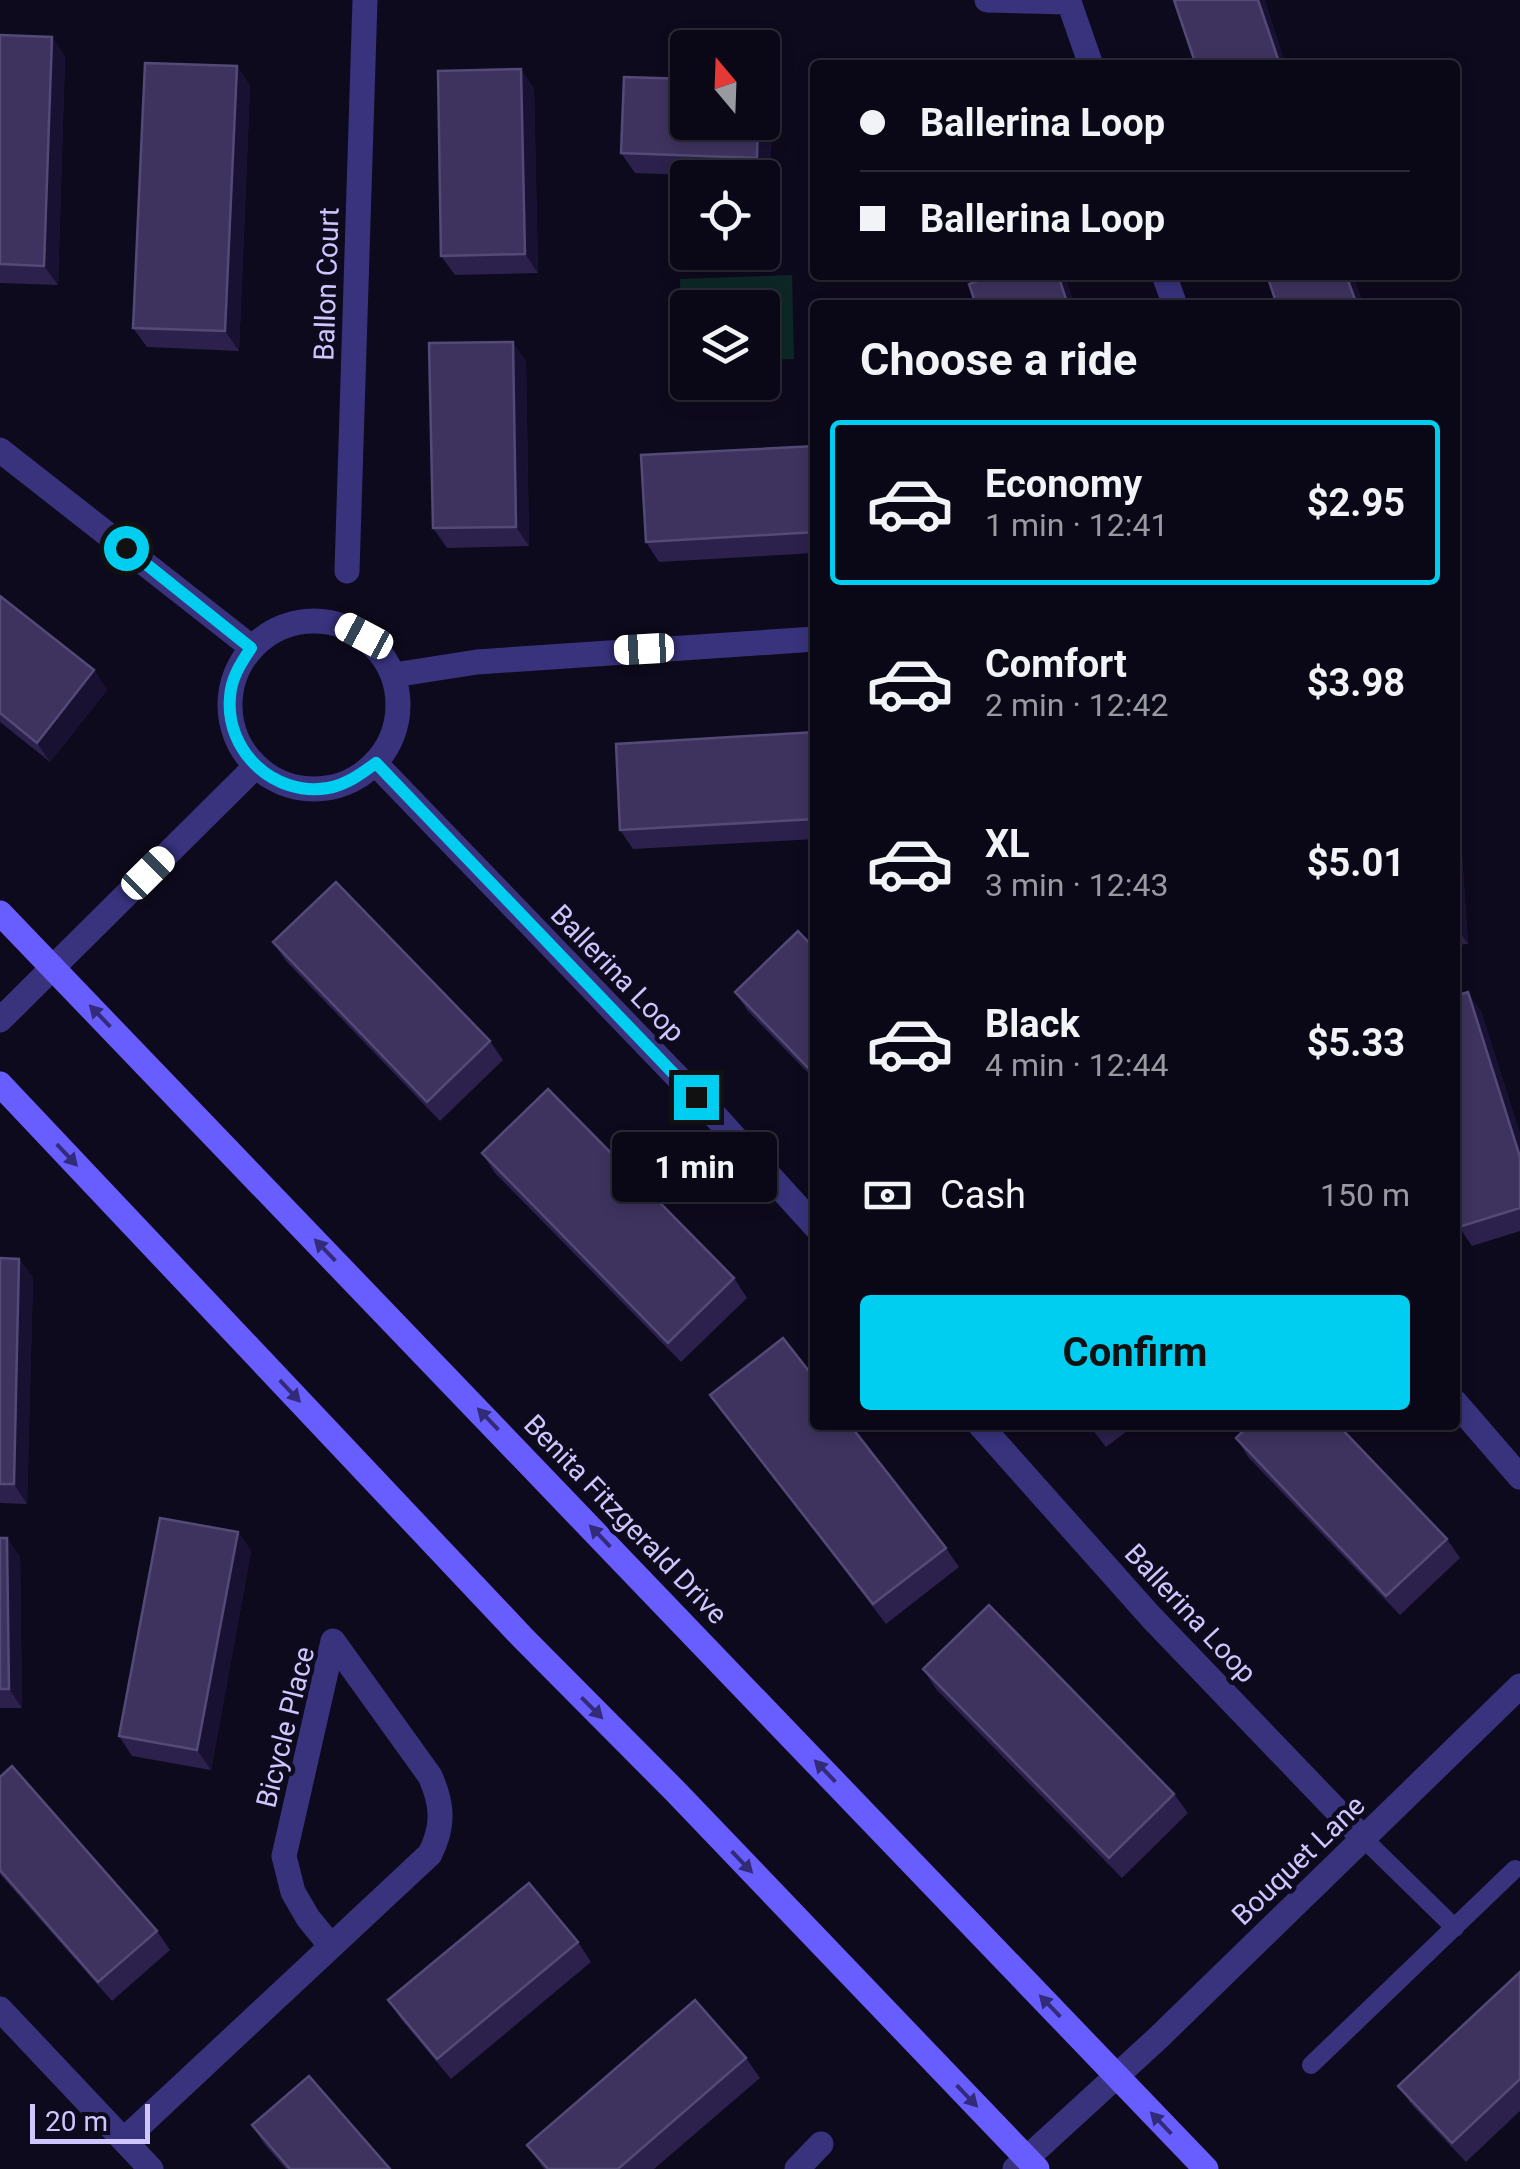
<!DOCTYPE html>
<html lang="en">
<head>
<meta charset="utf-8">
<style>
  body { margin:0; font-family:Roboto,sans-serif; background:#181623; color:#f1f3f6; height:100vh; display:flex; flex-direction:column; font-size:38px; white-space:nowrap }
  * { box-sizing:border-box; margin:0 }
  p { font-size:32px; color:#999aa1 }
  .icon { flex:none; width:55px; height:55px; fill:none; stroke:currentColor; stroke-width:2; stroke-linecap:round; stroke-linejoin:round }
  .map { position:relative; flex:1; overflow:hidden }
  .side { position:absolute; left:810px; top:300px; width:650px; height:1130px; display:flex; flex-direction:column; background:#0a0816; border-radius:10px; box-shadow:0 5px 15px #0003,0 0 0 2px #2a2935 }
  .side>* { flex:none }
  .guide { position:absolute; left:810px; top:60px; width:650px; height:220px; border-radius:10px; box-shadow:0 5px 15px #0003,0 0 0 2px #2a2935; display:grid; align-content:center; height:220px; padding:0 50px; background:#0a0816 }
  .needle { width:65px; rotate:341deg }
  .tools { position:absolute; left:670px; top:30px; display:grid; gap:20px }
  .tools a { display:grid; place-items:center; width:110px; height:110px; border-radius:10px; background:#0a0816; box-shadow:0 5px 15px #0003,0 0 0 2px #2a2935; font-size:50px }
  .scale { position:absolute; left:30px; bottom:25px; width:120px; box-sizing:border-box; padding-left:10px; border:5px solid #cfc6ff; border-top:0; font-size:28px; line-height:35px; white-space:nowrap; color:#cfc6ff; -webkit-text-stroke:8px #0e0a1d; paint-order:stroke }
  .end { position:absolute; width:45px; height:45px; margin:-22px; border:12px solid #00cef1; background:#111; box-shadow:0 0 0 5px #111 }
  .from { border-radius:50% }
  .bubble { position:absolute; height:70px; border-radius:10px; background:#0a0816; box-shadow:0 5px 15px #0003,0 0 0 2px #2a2935; font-size:32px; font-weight:700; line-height:70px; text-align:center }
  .car { position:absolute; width:30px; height:60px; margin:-30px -15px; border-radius:12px; box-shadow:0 0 8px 2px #0007; background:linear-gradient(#fff 24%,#345 0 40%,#fff 0 76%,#345 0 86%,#fff 0) }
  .guide b { display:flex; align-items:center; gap:35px; height:95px; font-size:38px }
  .guide b+b { border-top:2px solid #2a2935 }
  .guide i { width:25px; height:25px; background:#f1f3f6 }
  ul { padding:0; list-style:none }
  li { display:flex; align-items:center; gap:30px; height:165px; margin:0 20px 15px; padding:0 30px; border:5px solid transparent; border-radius:10px }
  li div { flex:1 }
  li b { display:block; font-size:38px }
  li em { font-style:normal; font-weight:700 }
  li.current { border-color:#00cef1 }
  li>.icon { width:90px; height:90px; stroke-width:1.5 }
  h2 { padding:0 50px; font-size:45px; line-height:120px }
  .pay { display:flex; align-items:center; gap:25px; height:110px; padding:0 50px; font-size:38px }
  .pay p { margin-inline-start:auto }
  .action { display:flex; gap:20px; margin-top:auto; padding:20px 50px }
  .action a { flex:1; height:115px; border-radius:10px; background:#00cef1; color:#111; font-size:40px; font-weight:700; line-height:115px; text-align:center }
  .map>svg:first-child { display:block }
</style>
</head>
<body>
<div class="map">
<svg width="1520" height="2169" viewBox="0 0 1520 2169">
  <rect width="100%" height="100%" fill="#0e0a1d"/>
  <!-- green -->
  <path fill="#0d2727" d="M 792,275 L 794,359 L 763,360 L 762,308 L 688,308 L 687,362 L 682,363 L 680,279 Z"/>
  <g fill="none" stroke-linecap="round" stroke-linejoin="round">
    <!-- service -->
    <path stroke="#39337e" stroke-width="18" d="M 1364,1839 L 1455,1928
      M 1311,2065 L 1515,1869"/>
    <!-- minor -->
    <path stroke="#39337e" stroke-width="25" d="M 987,0 L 1069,2 L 1091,65
      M 1164,275 L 1175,305
      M 0,450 L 251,647
      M 347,571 L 365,0
      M230 705a84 84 0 1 1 168 0a84 84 0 1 1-168 0Z
      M 394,675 L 477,662 L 815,639
      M 375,763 L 717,1118 L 815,1226
      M 0,1020 L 256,766
      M 1455,1402 L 1520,1477
      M 980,1425 L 1151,1617 L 1364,1839
      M 0,2009 L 151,2169
      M 124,2140 L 430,1854 C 444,1826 443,1805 430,1776 L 333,1641 L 284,1856 L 293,1892 L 308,1918 L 331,1946
      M 797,2169 L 821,2144
      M 1015,2169 L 1158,2038 L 1520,1686"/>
    <!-- secondary -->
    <path stroke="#685dff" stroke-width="25" d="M 0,913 L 1206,2169
      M 0,1084 L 524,1639 L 675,1791 L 1037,2169"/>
  </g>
  <!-- wall -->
  <path fill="#2c214c" d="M 0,35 L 65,56 L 58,285 L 0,283 Z
    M 237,66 L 250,86 L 239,351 L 147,347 L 133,328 Z
    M 762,85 L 773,100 L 770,178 L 635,173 L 621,153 L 762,122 Z
    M 534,88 L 538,273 L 455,275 L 441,256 Z
    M 526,361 L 529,546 L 447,548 L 433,528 Z
    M 815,446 L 815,553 L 659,562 L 646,542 Z
    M 0,596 L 94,670 L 107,690 L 50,762 L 0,722 Z
    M 815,732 L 815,839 L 633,849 L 620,830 Z
    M 1455,752 L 1468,944 L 1455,945 Z
    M 273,942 L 490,1041 L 503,1060 L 440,1121 L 286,961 Z
    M 815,949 L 815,1080 L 748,1011 L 735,992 Z
    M 1481,1011 L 1520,1134 L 1520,1231 L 1472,1246 L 1459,1227 Z
    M 482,1153 L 734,1278 L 747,1298 L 681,1362 L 495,1173 Z
    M 0,1258 L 19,1259 L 33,1278 L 27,1504 L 0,1503 Z
    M 710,1395 L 946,1548 L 959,1567 L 886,1624 Z
    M 1089,1425 L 1135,1425 L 1106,1447 Z
    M 1236,1438 L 1447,1539 L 1460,1558 L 1400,1615 L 1249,1458 Z
    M 238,1532 L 251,1551 L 211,1770 L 132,1756 L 119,1736 Z
    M 0,1538 L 7,1538 L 20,1557 L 22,1708 L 0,1708 Z
    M 923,1669 L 1174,1794 L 1188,1813 L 1122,1878 L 936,1689 Z
    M 0,1777 L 157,1931 L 170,1950 L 112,2001 L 0,1874 Z
    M 578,1942 L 591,1962 L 451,2079 L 401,2019 L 388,2000 Z
    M 1520,1972 L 1520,2111 L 1466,2162 L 1412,2105 L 1398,2086 Z
    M 746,2058 L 760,2078 L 654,2169 L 544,2169 L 527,2145 Z
    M 252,2125 L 390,2169 L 286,2169 L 265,2145 Z"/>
  <!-- shaded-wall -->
  <path fill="#191131" d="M 1258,0 L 1265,0 L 1286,65 L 1280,65 Z
    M 52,37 L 65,56 L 58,285 L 44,266 Z
    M 237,66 L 250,86 L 239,351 L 225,331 Z
    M 521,69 L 534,88 L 538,273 L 525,254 Z
    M 762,85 L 773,100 L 770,178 L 757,158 L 758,122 L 762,122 Z
    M 1058,275 L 1065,275 L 1075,305 L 1068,305 Z
    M 1346,275 L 1353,275 L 1364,305 L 1357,305 Z
    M 513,342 L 526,361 L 529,546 L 516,527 Z
    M 94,670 L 107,690 L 50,762 L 37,743 Z
    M 1455,752 L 1468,944 L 1455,925 Z
    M 1468,992 L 1481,1011 L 1520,1134 L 1520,1157 Z
    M 19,1259 L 33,1278 L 27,1504 L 14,1484 Z
    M 238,1532 L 251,1551 L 211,1770 L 197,1750 Z
    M 7,1538 L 20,1557 L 22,1708 L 9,1689 Z"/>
  <!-- building -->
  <path fill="#3e335f" stroke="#544a78" stroke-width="2.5" d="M 1174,0 L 1258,0 L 1280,65 L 1196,65 Z
    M 0,35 L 52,37 L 44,266 L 0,264 Z
    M 145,63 L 237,66 L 225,331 L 133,328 Z
    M 521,69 L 525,254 L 441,256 L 438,71 Z
    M 624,77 L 688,79 L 688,122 L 758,122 L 757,158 L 621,153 Z
    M 996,275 L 1058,275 L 1068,305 L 976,305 L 969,284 Z
    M 1275,275 L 1346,275 L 1357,305 L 1277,305 L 1268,278 Z
    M 513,342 L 516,527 L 433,528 L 429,343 Z
    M 815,446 L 815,532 L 646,542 L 641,455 Z
    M 0,596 L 94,670 L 37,743 L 0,713 Z
    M 815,732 L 815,819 L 620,830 L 616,744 Z
    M 336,882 L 490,1041 L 427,1102 L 273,942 Z
    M 798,931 L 815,949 L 815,1075 L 735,992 Z
    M 1468,992 L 1520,1157 L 1520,1208 L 1459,1227 L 1455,1215 L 1455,996 Z
    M 548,1089 L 734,1278 L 668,1343 L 482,1153 Z
    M 0,1258 L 19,1259 L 14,1484 L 0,1484 Z
    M 783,1338 L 815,1379 L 815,1425 L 850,1425 L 946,1548 L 873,1604 L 710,1395 Z
    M 1249,1425 L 1338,1425 L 1447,1539 L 1386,1596 L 1236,1438 Z
    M 160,1518 L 238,1532 L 197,1750 L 119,1736 Z
    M 0,1538 L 7,1538 L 9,1689 L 0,1689 Z
    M 989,1605 L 1174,1794 L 1109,1858 L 923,1669 Z
    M 12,1766 L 157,1931 L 98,1982 L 0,1870 L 0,1777 Z
    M 529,1883 L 578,1942 L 437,2059 L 388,2000 Z
    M 1520,1972 L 1520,2079 L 1452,2143 L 1398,2086 Z
    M 695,2000 L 746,2058 L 618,2169 L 548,2169 L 527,2145 Z
    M 309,2076 L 390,2169 L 290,2169 L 252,2125 Z"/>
  <!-- one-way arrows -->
  <defs><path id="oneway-solid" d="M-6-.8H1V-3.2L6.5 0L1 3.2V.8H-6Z" transform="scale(2.5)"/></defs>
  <g fill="#322b77">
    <use href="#oneway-solid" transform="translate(100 1016) rotate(-134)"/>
    <use href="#oneway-solid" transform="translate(67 1155) rotate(47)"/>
    <use href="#oneway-solid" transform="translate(325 1250) rotate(-134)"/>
    <use href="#oneway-solid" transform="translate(290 1391) rotate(47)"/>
    <use href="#oneway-solid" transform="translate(488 1419) rotate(-134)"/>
    <use href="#oneway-solid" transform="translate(600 1536) rotate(-134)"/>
    <use href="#oneway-solid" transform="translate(592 1708) rotate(45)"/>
    <use href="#oneway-solid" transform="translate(825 1771) rotate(-134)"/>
    <use href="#oneway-solid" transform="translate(742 1862) rotate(46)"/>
    <use href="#oneway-solid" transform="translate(1050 2006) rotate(-134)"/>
    <use href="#oneway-solid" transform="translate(967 2096) rotate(46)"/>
    <use href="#oneway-solid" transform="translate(1161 2123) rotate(-134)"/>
  </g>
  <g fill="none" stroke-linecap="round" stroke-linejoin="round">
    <!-- route -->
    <path stroke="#00cef1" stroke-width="12" d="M 126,548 L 251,648 C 241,663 231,678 230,697 C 225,751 274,797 328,788 C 346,785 361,774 376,763 L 696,1097"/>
  </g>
  <g text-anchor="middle" stroke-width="9" stroke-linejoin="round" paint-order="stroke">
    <!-- street labels -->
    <g font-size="28" fill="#cfc6ff" stroke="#0e0a1d">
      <text transform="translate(326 284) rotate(-88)" y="10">Ballon Court</text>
      <text transform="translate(618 973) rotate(46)" y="10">Ballerina Loop</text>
      <text transform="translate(626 1519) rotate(46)" y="10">Benita Fitzgerald Drive</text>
      <text transform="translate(1191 1613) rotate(47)" y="10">Ballerina Loop</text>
      <text transform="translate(285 1727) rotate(-76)" y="10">Bicycle Place</text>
      <text transform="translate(1298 1860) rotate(-44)" y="10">Bouquet Lane</text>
    </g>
  </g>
</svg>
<div class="tools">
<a><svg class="needle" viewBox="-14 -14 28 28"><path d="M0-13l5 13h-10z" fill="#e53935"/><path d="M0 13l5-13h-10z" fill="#999aa1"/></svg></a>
<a><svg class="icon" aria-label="locate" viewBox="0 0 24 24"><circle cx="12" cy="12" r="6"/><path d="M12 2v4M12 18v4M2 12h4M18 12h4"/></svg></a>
<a><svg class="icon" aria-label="layers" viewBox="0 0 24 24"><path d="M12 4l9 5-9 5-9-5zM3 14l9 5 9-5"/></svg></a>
</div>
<div class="scale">20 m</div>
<i class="end from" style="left:126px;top:548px"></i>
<i class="end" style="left:696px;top:1097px"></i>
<div class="bubble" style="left:612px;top:1132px;width:165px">1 min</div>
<i class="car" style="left:364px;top:636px;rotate:298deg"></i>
<i class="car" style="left:644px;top:649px;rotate:267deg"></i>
<i class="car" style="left:148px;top:873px;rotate:45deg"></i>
<div class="guide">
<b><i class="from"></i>Ballerina Loop</b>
<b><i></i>Ballerina Loop</b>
</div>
<section class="side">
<h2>Choose a ride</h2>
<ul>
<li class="current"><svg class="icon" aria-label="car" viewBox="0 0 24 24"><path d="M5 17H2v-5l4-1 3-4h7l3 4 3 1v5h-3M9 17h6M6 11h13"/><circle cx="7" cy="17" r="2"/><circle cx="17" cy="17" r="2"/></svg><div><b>Economy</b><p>1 min · 12:41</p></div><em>$2.95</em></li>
<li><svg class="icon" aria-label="car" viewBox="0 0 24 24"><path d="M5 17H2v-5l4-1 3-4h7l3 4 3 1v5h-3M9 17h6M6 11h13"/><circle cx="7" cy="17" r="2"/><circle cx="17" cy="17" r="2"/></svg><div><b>Comfort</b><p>2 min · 12:42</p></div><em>$3.98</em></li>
<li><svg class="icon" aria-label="car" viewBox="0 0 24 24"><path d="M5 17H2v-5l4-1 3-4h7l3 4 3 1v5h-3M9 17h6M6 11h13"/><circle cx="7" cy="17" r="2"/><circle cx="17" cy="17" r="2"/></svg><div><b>XL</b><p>3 min · 12:43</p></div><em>$5.01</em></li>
<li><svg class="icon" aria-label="car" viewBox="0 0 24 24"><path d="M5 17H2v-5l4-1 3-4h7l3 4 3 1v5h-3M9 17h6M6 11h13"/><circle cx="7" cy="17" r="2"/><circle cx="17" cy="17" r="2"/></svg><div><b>Black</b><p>4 min · 12:44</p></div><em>$5.33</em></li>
</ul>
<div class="pay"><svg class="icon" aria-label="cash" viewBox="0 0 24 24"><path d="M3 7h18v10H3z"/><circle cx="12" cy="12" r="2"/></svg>Cash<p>150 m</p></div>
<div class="action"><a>Confirm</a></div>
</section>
</div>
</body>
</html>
